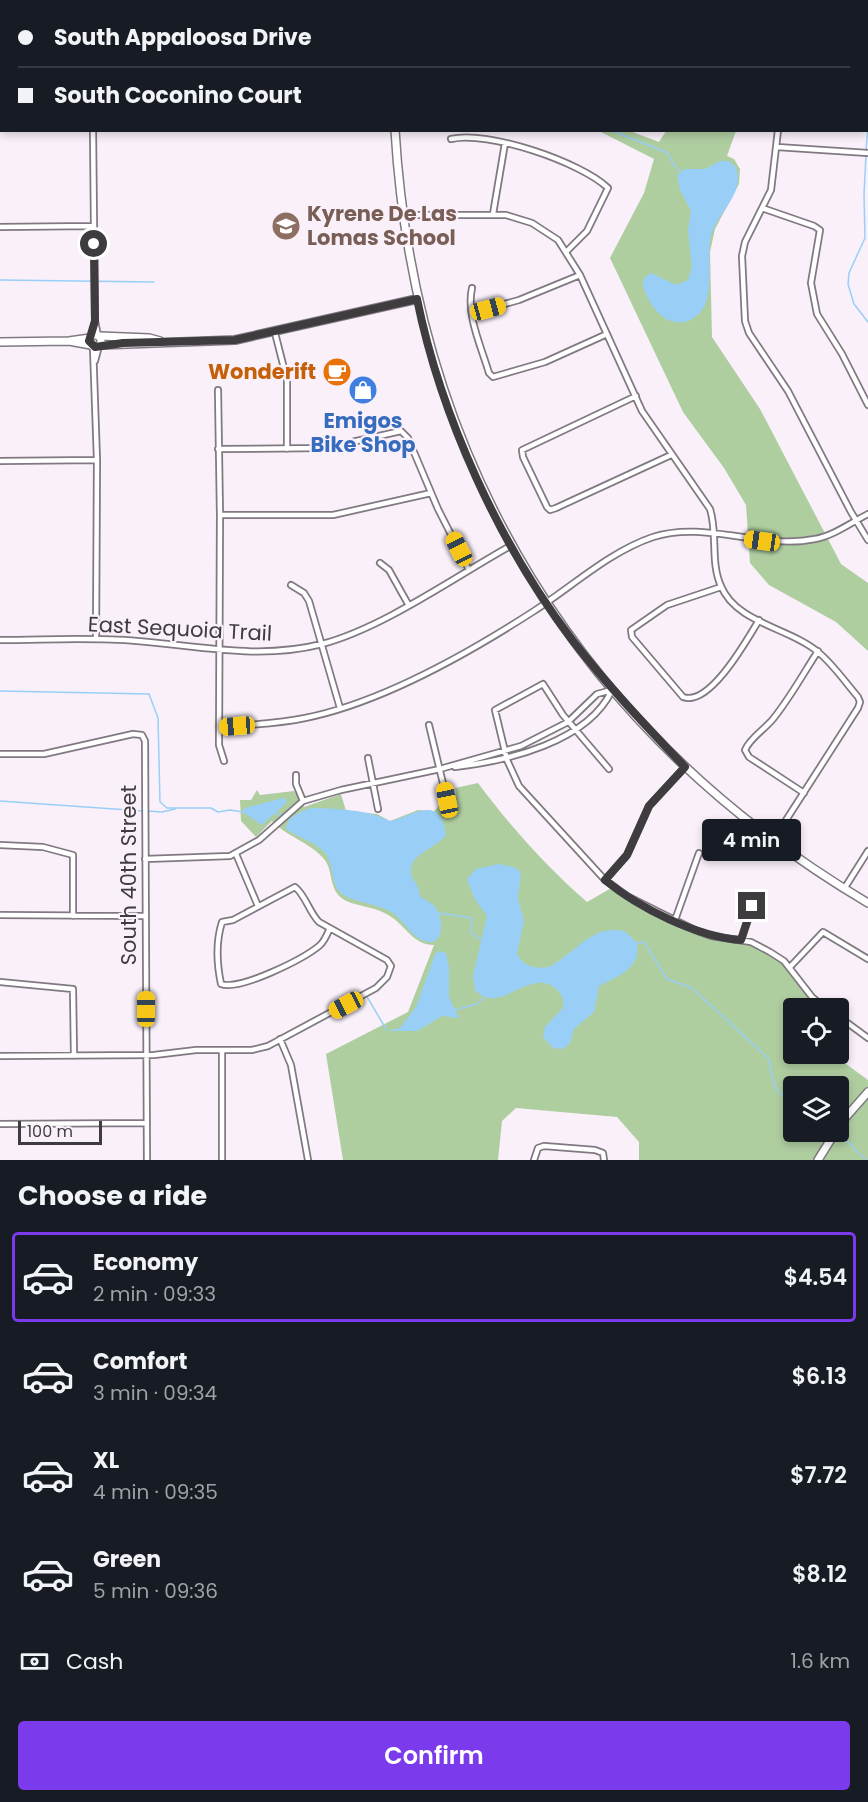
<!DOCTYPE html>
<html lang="en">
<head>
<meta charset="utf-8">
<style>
  body { margin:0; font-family:Poppins,sans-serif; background:#20242c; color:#f1f3f6; height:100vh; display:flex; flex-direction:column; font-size:22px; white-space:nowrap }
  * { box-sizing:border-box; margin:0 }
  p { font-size:20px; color:#9ea1a6 }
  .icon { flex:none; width:33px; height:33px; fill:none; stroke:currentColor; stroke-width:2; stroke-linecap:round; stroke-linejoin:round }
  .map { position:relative; height:1160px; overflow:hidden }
  .details { display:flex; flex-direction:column; background:#171b24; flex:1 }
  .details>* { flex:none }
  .banner { position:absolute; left:0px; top:0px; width:868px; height:132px; box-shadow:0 3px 9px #0003; display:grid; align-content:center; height:132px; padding:0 18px; background:#171b24 }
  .fabs { position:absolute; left:783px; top:998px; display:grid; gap:12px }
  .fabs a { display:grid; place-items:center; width:66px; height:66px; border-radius:6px; background:#171b24; box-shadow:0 3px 9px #0003; font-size:30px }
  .scale { position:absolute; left:18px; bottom:15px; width:84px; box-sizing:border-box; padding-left:6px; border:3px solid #3f3c3f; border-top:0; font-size:16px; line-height:21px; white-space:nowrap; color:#3f3c3f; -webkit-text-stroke:4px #f9f0fa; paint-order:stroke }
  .end { position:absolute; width:27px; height:27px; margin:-14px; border:8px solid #3f3c3f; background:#fff; box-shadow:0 0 0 3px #fff }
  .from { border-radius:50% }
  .bubble { position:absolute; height:42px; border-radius:6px; background:#171b24; box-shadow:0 3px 9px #0003; font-size:20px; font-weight:600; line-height:42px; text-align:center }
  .car { position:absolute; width:18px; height:36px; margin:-18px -9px; border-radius:8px; box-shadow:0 0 4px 2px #0007; background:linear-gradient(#f5c518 24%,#345 0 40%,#f5c518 0 76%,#345 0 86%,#f5c518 0) }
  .banner b { display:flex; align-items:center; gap:21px; height:57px; font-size:22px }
  .banner b+b { border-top:2px solid #363941 }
  .banner i { width:15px; height:15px; background:#f1f3f6 }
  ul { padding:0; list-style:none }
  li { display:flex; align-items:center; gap:18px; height:90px; margin:0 12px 9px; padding:0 6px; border:3px solid transparent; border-radius:6px }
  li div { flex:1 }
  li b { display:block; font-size:22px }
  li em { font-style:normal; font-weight:600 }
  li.selected { border-color:#7c3aed }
  li>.icon { width:54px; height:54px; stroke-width:1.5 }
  h2 { padding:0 18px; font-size:27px; line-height:72px }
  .pay { display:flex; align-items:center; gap:15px; height:66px; padding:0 18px; font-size:22px }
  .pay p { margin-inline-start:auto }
  .cta { display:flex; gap:12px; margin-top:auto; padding:12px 18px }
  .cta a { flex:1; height:69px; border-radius:6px; background:#7c3aed; color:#fff; font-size:24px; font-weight:600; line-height:69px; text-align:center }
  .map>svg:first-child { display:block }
</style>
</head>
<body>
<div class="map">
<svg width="868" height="1160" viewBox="0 0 868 1160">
  <rect width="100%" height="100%" fill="#f9f0fa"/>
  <!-- green -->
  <path fill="#afcea0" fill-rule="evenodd" d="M 599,131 L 630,131 L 659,142 L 666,131 L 736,131 L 727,156 L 734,159 L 740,169 L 739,184 L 715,229 L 710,252 L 712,337 L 760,409 L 841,564 L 868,583 L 868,651 L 836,622 L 769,585 L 750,563 L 746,505 L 724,468 L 683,412 L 610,258 L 644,193 L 654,159 Z
    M 478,783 C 510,826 547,867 587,902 L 613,887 L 695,930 L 751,942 L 784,961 L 818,1003 L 813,1008 L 794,1008 L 794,1053 L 831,1053 L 868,1080 L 868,1160 L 639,1160 L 639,1142 L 617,1117 L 516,1108 L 502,1121 L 498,1160 L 343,1160 L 326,1054 L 408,1012 L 434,945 C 413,945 406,926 390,916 C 375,906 352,906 343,899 C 328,889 334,871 324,859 C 310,842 287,837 272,821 L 256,837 L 241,821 L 240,800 L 251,800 L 257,790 L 260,795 L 294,791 L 304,807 L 341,794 L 346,811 L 377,814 L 390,821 L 418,810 L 434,811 L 443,802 L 450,800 L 449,796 L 456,794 L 455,788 ZM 794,1086 L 838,1086 L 838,1131 L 794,1131 Z"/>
  <!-- water -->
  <path fill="#99cff7" d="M 720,161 L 729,161 L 735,166 C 747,190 720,211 712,232 C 703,258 722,307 688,321 C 679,324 670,322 662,316 C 653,309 643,293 643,281 L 646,276 L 651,273 L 676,285 L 688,280 L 692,267 L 688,231 L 691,211 L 680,190 L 677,175 L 685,169 L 705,169 Z
    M 283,798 L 287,800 L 285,804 L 262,825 L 242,812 L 245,808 Z
    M 311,808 C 337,809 367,809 390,821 C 415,815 440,793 446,835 C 437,848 408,854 411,873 C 413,883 419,883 420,896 C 425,901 434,903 437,910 C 443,919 444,944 428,942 C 413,940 404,921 393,913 C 377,903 352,902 342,894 C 331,886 334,868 327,856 C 320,843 298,838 286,829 C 287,816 301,812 311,808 Z
    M 499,864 L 516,868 L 521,873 L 518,898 L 524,921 L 517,953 C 522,967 536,969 549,967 C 576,953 593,922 626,932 L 637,943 C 641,969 619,975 599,986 L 594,1012 L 574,1029 L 570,1043 L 563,1049 L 553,1048 L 543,1037 L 545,1027 L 563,1008 C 564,1001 563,996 558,991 C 538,970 514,996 496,998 C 487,999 481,996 475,990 L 473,976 L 487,916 L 474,898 L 467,879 L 476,869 Z
    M 438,951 L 446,953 L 449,968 L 449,997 L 459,1018 L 442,1016 L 417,1031 L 386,1031 L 400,1028 L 416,1007 L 434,957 Z"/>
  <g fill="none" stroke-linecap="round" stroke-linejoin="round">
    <!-- stream -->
    <path stroke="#99cff7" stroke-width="1.5" d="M 175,0 L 175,2
      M 163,2 L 163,0
      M 610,130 L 668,153 L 673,164 L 680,171
      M 866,150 L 868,127
      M 866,155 L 864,194 L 865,238 L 849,273 L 848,284 L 854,304 L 868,322
      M 0,280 L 154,282
      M 0,691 L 149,694 L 158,718 L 160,802 L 167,808 L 211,808 L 218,812 L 230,810 L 243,812
      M 0,801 L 143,811
      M 148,811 L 162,812 L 175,809
      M 275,813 L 290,819
      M 439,913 L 472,918 L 471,933 L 481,940
      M 637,943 L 644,942 L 667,979 L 692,988 L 768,1058 L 775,1087 L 794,1108
      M 366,995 L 386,1029
      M 454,1010 L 477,1004 L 485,997
      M 838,1132 L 866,1160"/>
    <!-- street casing -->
    <g stroke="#807982" stroke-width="8">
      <path id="street" d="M 224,0 L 224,2
        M 593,0 L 597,2
        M 350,2 L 350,0
        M 495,2 L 495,0
        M 684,2 L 684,0
        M 805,2 L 805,0
        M 0,74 L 2,74
        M 867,84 L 868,84
        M 93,130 L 95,321 L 98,336
        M 778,130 L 771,190 L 745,242 L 742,256 L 745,321 L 749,333 L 788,391 L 851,512 L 868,540
        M 451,139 C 487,130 581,162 608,188 L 587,231 L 567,251
        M 777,147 L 868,153
        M 762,208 L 814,226 L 820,230 L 811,283 L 817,314 L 842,354 L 868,405
        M 493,214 L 505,143
        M 404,215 L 506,215 L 532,223 L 558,240 L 580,275 L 642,411 L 710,509 C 718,534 710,562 721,586 C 736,623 790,628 818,652 C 833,664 845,682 858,697 L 860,702 L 858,708 L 772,842
        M 0,227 L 93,226
        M 472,288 C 466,315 481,346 489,373 L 493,377 L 545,362 L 607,334
        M 472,313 L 519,300 L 580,275
        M 275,333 L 287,380 L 287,449
        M 92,336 L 95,321
        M 93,347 L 97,460 L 96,639
        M 95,361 L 99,346
        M 218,390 L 220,515 L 219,745 L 224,761
        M 636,396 L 522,450 L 523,457 L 547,507 L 550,510 L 556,508 L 671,455
        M 218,449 L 325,448 L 401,431 L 408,438 L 438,509 L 469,570
        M 0,461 L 97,460
        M 220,515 L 333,515 L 431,493
        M 380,563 L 389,570 L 408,604
        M 291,585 L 304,593 L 309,601 L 340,708
        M 721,587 L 667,605 L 631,630 L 632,637 L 683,697 C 710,707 748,638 759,620
        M 0,640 C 45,640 91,637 137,641 C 200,646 259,660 322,644 C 383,628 456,576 512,545
        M 429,725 L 447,800
        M 219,727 C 248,725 277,724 305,718 C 380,703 469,653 534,611 C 573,586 609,552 653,537 C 705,520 762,550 815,539 C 833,536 852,522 868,514
        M 0,754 L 44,754 L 133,734 L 142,735 L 145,741 L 147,1160
        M 368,758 L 378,809
        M 455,767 C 507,761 588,742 612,690
        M 609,769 L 563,715 L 543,684 L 495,710 L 507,760 L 519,786 L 605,880 L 627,896 L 695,930 L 711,936 L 751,942 L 770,952 L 784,961 L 812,997 L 825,1008
        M 296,775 L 296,784 L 303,801
        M 804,793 L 749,757 L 745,750 C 750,738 764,730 773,719 C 790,698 803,674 818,651
        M 0,845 L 43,847 L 73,855 L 73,916
        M 236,854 L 258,906
        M 145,859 L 230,856 L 259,840 L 303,801 L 341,790 L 440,769 L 521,746 L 568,722 L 597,694 L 612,690
        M 605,880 L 627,855 L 649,806 L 685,767
        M 844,889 L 868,851
        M 0,915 L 146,916
        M 675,920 L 699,853
        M 741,940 L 757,894
        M 790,967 L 823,932 L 868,959
        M 0,982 L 73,989 L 74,1056
        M 838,1016 L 868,1038
        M 280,1039 L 291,1065 L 308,1160
        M 222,1051 L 222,1160
        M 0,1056 L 154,1055 L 196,1050 L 252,1050 L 268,1046 L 376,988 L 387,977 L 391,966 L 387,960 L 319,922 C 309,912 306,896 295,887 L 233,920 L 222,922 C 216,941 217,965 221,984 C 240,991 303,959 319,946 C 324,942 327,935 329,930
        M 0,1124 L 147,1123
        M 534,1160 L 538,1148 L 544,1146 L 595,1150 L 603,1153 L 604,1160"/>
    </g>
    <!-- secondary casing -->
    <g stroke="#807982" stroke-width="10">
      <path id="secondary" d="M 399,2 L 399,0
        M 395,130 C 415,464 581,733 868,903
        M89 341a6 6 0 1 1 12 0a6 6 0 1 1-12 0Z
        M 100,336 L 149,338 L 160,341
        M 69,341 L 91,345
        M 0,342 L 69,341 L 90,338
        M 100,345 L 235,340 L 417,299
        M 838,1126 L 868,1092
        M 818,1160 L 836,1131"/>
    </g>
    <!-- street -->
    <use href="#street" stroke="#fff" stroke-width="4.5"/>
    <!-- secondary -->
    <use href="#secondary" stroke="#fff" stroke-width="7"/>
  </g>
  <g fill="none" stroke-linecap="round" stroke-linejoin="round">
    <!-- route -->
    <path stroke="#3f3c3f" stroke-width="8" d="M 94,244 L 95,321 L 89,341 L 95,347 L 123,343 L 235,340 L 417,299 C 441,417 500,546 573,641 C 608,686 646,726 685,767 L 649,806 L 627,855 L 605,880 C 639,908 697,937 741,940 L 752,906"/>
  </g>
  <!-- icons -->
  <defs>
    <g id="school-disc" transform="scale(1.5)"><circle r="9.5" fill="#8d6e63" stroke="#f9f0fa"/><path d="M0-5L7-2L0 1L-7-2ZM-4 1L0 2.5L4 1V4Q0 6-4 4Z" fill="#fff"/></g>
    <g id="cafe-disc" transform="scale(1.5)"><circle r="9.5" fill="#e8710a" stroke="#f9f0fa"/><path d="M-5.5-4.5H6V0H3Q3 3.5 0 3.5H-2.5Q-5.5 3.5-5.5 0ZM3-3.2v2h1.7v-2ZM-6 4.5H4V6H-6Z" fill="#fff"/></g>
    <g id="shop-disc" transform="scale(1.5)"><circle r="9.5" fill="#3f7fe0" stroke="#f9f0fa"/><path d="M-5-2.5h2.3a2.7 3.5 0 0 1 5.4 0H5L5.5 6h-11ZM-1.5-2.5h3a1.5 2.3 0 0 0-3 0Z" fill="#fff"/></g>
  </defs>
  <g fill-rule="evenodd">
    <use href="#school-disc" x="286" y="226"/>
    <use href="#cafe-disc" x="337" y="372"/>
    <use href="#shop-disc" x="363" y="390"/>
  </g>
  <g text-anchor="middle" stroke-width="4.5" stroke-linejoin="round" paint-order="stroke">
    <!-- education labels -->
    <g font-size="21" font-weight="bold" fill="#785e54" stroke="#f9f0fa" text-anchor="start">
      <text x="307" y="221">Kyrene De Las<tspan x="307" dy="24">Lomas School</tspan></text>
    </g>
    <!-- food labels -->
    <g font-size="21" font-weight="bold" fill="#c56008" stroke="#f9f0fa" text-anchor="end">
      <text x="316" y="379">Wonderift</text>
    </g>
    <!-- shop labels -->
    <g font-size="21" font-weight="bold" fill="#366cbe" stroke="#f9f0fa">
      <text x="363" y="428">Emigos<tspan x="363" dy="24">Bike Shop</tspan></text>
    </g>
    <!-- street labels -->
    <g font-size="21" fill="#3f3c3f" stroke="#f9f0fa">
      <text transform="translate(180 629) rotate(3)" y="7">East Sequoia Trail</text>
      <text transform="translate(129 875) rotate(-90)" y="7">South 40th Street</text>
    </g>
  </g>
</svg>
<div class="fabs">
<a><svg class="icon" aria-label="locate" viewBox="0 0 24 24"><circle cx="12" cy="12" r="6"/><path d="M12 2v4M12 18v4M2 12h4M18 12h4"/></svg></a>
<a><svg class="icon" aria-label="layers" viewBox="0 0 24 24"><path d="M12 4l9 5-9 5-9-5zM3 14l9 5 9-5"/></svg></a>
</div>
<div class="scale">100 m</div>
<i class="end from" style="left:94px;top:244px"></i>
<i class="end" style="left:752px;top:906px"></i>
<div class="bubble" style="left:702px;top:819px;width:99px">4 min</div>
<i class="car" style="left:488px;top:309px;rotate:75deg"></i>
<i class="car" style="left:762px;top:541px;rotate:278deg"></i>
<i class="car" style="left:459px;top:549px;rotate:333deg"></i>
<i class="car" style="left:237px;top:726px;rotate:266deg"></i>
<i class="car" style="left:447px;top:800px;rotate:348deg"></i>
<i class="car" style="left:346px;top:1005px;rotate:242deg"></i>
<i class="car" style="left:146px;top:1009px;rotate:0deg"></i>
<div class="banner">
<b><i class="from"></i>South Appaloosa Drive</b>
<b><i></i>South Coconino Court</b>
</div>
</div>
<section class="details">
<h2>Choose a ride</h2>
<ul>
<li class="selected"><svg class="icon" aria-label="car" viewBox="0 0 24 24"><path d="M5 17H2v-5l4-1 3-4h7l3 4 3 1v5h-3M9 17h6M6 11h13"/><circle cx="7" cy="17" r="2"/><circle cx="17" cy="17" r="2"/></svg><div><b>Economy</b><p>2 min · 09:33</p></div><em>$4.54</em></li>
<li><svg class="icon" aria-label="car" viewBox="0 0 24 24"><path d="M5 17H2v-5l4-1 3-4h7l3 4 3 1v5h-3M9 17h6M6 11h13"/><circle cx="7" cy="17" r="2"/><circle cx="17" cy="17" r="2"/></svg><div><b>Comfort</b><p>3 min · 09:34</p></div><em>$6.13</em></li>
<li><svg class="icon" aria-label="car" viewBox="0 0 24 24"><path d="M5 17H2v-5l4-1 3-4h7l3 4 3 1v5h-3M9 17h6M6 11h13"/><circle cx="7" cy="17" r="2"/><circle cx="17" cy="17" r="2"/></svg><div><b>XL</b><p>4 min · 09:35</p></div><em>$7.72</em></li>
<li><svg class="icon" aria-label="car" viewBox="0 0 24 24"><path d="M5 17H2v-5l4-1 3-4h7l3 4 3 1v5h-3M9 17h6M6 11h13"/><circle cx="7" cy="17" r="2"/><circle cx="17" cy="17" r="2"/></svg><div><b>Green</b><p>5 min · 09:36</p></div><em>$8.12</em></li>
</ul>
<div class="pay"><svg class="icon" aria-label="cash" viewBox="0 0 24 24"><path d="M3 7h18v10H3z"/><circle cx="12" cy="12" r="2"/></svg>Cash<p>1.6 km</p></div>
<div class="cta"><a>Confirm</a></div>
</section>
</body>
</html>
